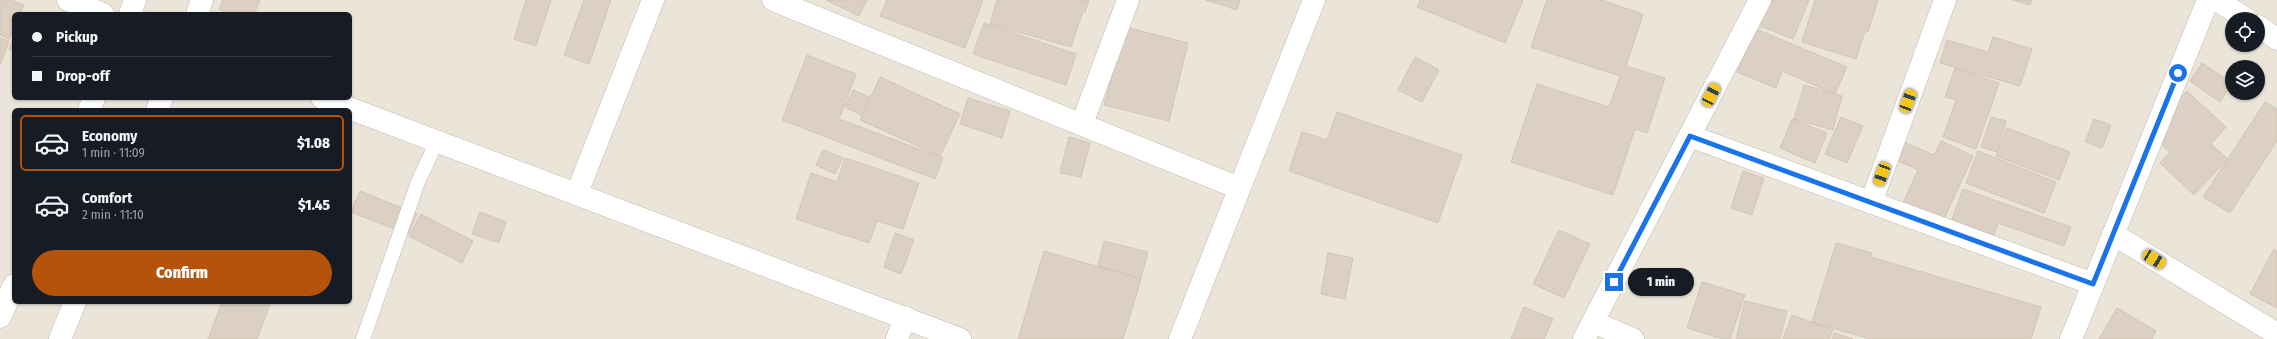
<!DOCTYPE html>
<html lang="en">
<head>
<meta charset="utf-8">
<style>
  body { margin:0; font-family:"Fira Sans Condensed",sans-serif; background:#242831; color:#f1f3f6; height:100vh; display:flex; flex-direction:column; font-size:15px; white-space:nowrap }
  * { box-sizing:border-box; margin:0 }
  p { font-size:13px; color:#9ea1a6 }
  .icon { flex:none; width:22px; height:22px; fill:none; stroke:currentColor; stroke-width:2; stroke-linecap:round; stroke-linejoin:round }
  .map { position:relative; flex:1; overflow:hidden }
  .side { position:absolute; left:12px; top:108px; width:340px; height:196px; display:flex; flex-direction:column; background:#171b24; border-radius:6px; box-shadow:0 1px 3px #0004 }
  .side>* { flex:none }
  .banner { position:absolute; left:12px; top:12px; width:340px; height:88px; border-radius:6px; box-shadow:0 1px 3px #0004; display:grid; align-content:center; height:88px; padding:0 20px; background:#171b24 }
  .controls { position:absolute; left:2225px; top:12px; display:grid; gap:8px }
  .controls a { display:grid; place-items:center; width:40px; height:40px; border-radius:50%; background:#171b24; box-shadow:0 1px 3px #0004; font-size:20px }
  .end { position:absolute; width:18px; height:18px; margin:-9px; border:5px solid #1a73e8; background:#fff; box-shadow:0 0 0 2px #fff }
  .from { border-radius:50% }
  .bubble { position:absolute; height:28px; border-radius:14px; background:#171b24; box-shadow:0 1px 3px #0004; font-size:13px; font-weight:800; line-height:28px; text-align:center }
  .car { position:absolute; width:12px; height:24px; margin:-12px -6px; border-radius:5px; box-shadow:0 0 3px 1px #0007; background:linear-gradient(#f5c518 24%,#345 0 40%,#f5c518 0 76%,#345 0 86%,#f5c518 0) }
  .banner b { display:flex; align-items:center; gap:14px; height:38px; font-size:15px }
  .banner b+b { border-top:1px solid #363941 }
  .banner i { width:10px; height:10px; background:#f1f3f6 }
  ul { padding:7px 0 0; list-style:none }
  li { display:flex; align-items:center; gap:12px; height:56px; margin:0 8px 6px; padding:0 12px; border:2px solid transparent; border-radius:6px }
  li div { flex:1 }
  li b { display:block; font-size:15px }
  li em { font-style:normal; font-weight:800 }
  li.current { border-color:#b45309 }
  li>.icon { width:36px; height:36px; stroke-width:1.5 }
  .primary-button { display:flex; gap:8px; margin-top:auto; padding:8px 20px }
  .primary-button a { flex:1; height:46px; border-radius:24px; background:#b45309; color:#fff; font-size:16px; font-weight:800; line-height:46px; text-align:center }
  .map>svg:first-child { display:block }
</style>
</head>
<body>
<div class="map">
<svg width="2277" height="339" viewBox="0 0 2277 339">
  <rect width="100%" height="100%" fill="#f6f2eb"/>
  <!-- residential -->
  <path fill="#eae4d9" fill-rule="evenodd" d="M 0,0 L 2277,0 L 2277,339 L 0,339 ZM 14,14 L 350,14 L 350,98 L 14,98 ZM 2232,19 L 2258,19 L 2258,45 L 2232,45 ZM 2232,67 L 2258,67 L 2258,93 L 2232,93 ZM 14,110 L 350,110 L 350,302 L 14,302 Z"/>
  <!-- building -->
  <path fill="#dbd0c3" stroke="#d3c5b3" d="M 0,0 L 11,0 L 24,5 L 20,14 L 14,14 L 14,29 L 9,39 L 0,35 Z
    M 223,0 L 260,0 L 254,14 L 231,14 L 219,9 Z
    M 526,0 L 551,0 L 536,46 L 514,39 Z
    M 584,0 L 611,0 L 589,64 L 564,55 Z
    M 826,0 L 867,0 L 859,16 Z
    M 887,0 L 983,0 L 965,48 L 880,16 Z
    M 997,0 L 1089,0 L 1085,12 L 1083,11 L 1071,47 L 990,24 Z
    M 1206,0 L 1240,0 L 1237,10 Z
    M 1420,0 L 1523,0 L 1505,43 L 1417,7 Z
    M 1547,0 L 1601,0 L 1643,14 L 1626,66 L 1665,78 L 1647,133 L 1635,129 L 1613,195 L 1511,162 L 1537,84 L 1609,107 L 1620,76 L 1531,47 Z
    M 1762,0 L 1809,0 L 1793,39 L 1752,23 Z
    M 1815,0 L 1878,0 L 1868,32 L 1865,31 L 1856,59 L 1802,42 Z
    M 2013,0 L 2032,0 L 2030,5 Z
    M 984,23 L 1076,54 L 1066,85 L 973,54 Z
    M 1125,27 L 1188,43 L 1169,121 L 1104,105 Z
    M 1756,29 L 1847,67 L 1835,94 L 1782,71 L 1776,88 L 1737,72 Z
    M 1993,37 L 2032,49 L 2020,86 L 1940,63 L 1947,40 L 1988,52 Z
    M 0,38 L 9,41 L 0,65 Z
    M 14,39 L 14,51 L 9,49 Z
    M 807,55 L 856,74 L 839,119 L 943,158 L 935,179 L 782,120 Z
    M 1415,57 L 1439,70 L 1422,102 L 1398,90 Z
    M 2202,63 L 2232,83 L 2220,102 L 2190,81 Z
    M 1955,68 L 1999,83 L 1976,149 L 1943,137 L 1956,100 L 1945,97 Z
    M 880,77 L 960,114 L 940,156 L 860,120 Z
    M 1804,85 L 1842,96 L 1833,130 L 1794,119 Z
    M 853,90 L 869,97 L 861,115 L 845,107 Z
    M 2187,91 L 2226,127 L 2211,144 L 2228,159 L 2194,195 L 2160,163 L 2170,152 L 2149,133 Z
    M 968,98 L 1010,111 L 1002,138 L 960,124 Z
    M 2265,102 L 2277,109 L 2277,141 L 2230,213 L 2203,197 Z
    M 1337,112 L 1462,155 L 1438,223 L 1289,171 L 1302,132 L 1327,140 Z
    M 1841,117 L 1863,126 L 1847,163 L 1825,154 Z
    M 1991,117 L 2006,121 L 1997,152 L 1981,147 Z
    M 1792,119 L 1827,133 L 1815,163 L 1780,148 Z
    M 2094,119 L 2111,125 L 2102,148 L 2085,142 Z
    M 2007,128 L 2070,152 L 2059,180 L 1996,156 Z
    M 1069,137 L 1090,143 L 1081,177 L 1060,173 Z
    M 1899,140 L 1934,155 L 1941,141 L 1973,156 L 1943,221 L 1903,203 L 1918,170 L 1892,158 Z
    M 823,150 L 843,158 L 835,174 L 816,165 Z
    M 1978,151 L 2056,182 L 2044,213 L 1966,183 Z
    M 845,158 L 919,183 L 903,229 L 877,221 L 869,243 L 796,219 L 811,173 L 837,182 Z
    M 1743,171 L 1764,178 L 1752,215 L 1731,208 Z
    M 1963,189 L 2071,227 L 2064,246 L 1998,223 L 1994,235 L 1952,219 Z
    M 360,191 L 417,214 L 408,234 L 351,212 Z
    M 480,212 L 506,222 L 499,243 L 472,234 Z
    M 421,214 L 473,241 L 462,263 L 409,236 Z
    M 1559,230 L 1590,244 L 1564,298 L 1533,284 Z
    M 895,233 L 914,240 L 901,274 L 884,267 Z
    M 1104,241 L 1148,252 L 1141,278 L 1098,266 Z
    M 1836,243 L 1872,253 L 1871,257 L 2041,307 L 2031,339 L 1870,339 L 1812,322 Z
    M 2274,249 L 2277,251 L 2277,308 L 2250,294 Z
    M 1044,251 L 1141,279 L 1123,339 L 1018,339 Z
    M 1328,253 L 1353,258 L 1345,299 L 1321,294 Z
    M 1702,282 L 1745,295 L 1730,339 L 1723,339 L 1687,328 Z
    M 1745,301 L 1787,311 L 1780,339 L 1736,339 Z
    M 222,302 L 271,302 L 257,339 L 208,339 Z
    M 1524,307 L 1553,319 L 1544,339 L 1511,339 Z
    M 2117,308 L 2156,331 L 2152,339 L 2099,339 Z
    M 1792,315 L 1833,330 L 1829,339 L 1783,339 Z
    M 1834,333 L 1853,339 L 1832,339 Z"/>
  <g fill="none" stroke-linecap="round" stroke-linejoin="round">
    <!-- service casing -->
    <g stroke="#c2b9ad" stroke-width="15">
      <path id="service" d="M 363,339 L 418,182 L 437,141"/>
    </g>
    <!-- minor casing -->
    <g stroke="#c2b9ad" stroke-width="23">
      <path id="minor" d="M 773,0 L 1239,188
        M 2217,0 L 2246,19
        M 2258,26 L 2277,39
        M 1082,124 L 1128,0
        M 1690,136 L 2093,284
        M 577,193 L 653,0
        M 1871,203 L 1945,0
        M 2113,234 L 2277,334
        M 1593,322 L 1633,339
        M 897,339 L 905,317
        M 1584,339 L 1760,0
        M 2071,339 L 2208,0"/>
    </g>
    <!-- tertiary casing -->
    <g stroke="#c2b9ad" stroke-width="23">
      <path id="tertiary" d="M 68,0 L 103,14
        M 130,14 L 135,0
        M 197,14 L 202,0
        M 322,98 L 960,339
        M 89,110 L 94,98
        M 157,110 L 162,98
        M 0,317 L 14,285
        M 60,339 L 75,302
        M 1180,339 L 1314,0"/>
    </g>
    <!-- service -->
    <use href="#service" stroke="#fff" stroke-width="14"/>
    <!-- minor -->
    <use href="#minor" stroke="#fff" stroke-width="22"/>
    <!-- tertiary -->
    <use href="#tertiary" stroke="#fff" stroke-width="22"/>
  </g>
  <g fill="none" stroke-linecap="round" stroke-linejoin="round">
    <!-- route -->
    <path stroke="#1a73e8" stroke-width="5" d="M 1614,282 L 1690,136 L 2093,284 L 2178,73"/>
  </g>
</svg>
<div class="controls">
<a><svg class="icon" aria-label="locate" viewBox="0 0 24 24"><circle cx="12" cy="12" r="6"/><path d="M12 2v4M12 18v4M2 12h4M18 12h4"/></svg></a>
<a><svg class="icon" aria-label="layers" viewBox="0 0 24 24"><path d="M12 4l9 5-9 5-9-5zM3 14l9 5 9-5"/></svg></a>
</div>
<i class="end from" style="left:2178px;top:73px"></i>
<i class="end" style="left:1614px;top:282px"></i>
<div class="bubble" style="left:1628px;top:268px;width:66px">1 min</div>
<i class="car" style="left:1711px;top:95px;rotate:27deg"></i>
<i class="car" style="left:1908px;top:101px;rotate:20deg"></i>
<i class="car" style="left:1882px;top:174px;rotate:200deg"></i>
<i class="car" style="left:2154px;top:259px;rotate:122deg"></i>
<div class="banner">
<b><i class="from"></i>Pickup</b>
<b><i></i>Drop-off</b>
</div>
<section class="side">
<ul>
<li class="current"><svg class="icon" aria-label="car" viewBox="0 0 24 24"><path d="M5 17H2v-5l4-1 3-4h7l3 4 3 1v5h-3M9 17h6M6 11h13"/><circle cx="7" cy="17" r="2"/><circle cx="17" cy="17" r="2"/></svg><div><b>Economy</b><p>1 min · 11:09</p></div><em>$1.08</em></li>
<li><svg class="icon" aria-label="car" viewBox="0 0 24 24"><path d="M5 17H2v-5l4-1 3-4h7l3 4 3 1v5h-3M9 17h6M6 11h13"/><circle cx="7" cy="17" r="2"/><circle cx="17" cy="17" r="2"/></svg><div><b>Comfort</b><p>2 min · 11:10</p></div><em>$1.45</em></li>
</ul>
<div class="primary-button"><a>Confirm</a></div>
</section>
</div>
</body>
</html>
